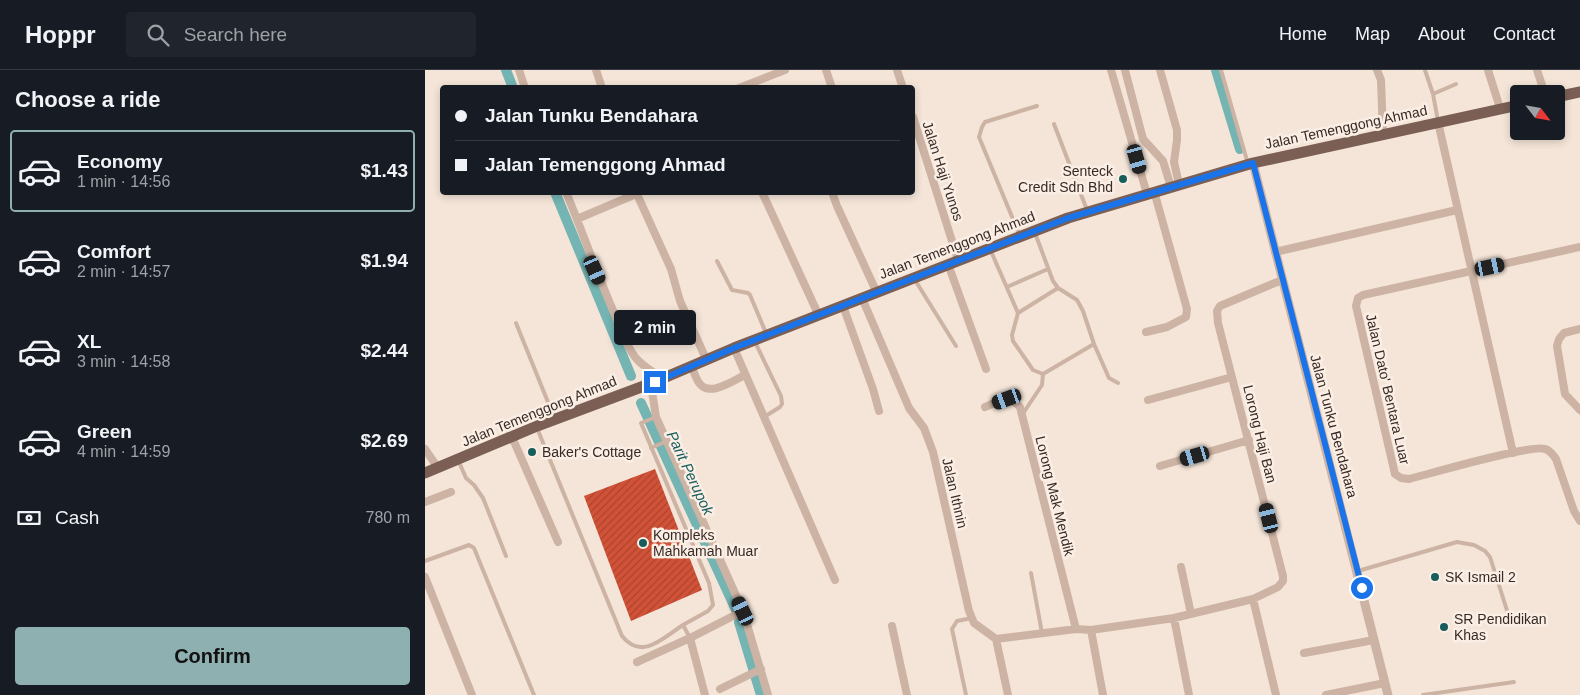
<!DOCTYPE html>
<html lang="en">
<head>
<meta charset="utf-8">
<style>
  body { margin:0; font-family:Arial,sans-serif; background:#20242c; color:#f1f3f6; height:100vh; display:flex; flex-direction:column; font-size:19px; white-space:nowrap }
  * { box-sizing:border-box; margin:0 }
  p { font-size:16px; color:#9ea1a6 }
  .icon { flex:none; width:28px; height:28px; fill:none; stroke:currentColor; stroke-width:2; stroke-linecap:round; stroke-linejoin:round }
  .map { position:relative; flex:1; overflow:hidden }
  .details { display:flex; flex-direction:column; background:#171b24; width:425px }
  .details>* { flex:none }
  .top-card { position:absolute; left:15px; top:15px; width:475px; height:110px; border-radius:5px; box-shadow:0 2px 8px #0003; display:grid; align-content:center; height:110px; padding:0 15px; background:#171b24 }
  .needle { width:32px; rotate:121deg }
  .tools { position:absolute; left:1085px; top:15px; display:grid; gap:10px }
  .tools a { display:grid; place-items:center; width:55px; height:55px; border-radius:5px; background:#171b24; box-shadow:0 2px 8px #0003; font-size:25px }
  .end { position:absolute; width:22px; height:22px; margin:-11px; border:6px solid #1a73e8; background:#fff; box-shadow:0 0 0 2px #fff }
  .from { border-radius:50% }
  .bubble { position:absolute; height:35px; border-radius:5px; background:#171b24; box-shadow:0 2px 8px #0003; font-size:16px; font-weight:800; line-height:35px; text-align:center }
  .car { position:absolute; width:15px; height:30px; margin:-15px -8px; border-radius:6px; box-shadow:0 0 4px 1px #0007; background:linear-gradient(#222 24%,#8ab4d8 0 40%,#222 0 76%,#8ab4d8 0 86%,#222 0) }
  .top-card b { display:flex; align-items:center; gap:18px; height:48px; font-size:19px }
  .top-card b+b { border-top:1px solid #363941 }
  .top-card i { width:12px; height:12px; background:#f1f3f6 }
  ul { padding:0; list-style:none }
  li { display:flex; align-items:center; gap:15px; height:82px; margin:0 10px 8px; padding:0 5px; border:2px solid transparent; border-radius:5px }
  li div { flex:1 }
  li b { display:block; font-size:19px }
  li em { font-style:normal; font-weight:800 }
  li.selected { border-color:#8fb0b1 }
  li>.icon { width:45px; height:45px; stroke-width:1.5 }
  h2 { padding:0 15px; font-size:22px; line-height:60px }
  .pay { display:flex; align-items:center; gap:12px; height:55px; padding:0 15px; font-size:19px }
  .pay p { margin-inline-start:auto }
  .action { display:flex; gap:10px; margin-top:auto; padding:10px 15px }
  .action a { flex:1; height:58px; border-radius:5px; background:#8fb0b1; color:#111; font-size:20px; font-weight:800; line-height:58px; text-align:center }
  header { display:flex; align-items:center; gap:30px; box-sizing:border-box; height:70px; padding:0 25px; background:#171b24; border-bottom:1px solid #363941 }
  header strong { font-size:24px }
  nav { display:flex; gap:28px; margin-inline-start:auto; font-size:18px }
  .search { width:350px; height:45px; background:#20242c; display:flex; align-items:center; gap:12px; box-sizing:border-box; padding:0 18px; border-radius:5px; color:#9ea1a6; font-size:19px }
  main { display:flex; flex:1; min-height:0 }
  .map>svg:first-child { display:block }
</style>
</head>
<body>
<header>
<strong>Hoppr</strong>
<div class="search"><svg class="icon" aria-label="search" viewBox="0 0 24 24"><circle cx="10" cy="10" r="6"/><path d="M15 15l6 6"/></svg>Search here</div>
<nav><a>Home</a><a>Map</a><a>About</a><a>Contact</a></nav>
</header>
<main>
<section class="details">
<h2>Choose a ride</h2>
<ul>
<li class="selected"><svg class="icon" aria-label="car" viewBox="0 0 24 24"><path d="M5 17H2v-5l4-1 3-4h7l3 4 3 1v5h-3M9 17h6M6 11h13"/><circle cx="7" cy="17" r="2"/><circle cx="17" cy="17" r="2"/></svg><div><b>Economy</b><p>1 min · 14:56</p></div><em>$1.43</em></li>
<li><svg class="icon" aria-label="car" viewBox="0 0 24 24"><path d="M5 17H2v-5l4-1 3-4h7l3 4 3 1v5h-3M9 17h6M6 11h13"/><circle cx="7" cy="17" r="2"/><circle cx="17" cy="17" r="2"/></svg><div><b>Comfort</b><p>2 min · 14:57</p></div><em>$1.94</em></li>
<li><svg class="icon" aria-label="car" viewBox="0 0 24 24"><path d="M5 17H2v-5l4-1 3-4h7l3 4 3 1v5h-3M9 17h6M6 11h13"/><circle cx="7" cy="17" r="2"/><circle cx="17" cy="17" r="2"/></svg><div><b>XL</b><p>3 min · 14:58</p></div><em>$2.44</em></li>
<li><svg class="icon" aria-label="car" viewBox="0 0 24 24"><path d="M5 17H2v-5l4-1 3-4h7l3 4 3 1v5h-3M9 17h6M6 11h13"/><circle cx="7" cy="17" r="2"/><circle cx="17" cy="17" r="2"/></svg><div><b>Green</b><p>4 min · 14:59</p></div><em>$2.69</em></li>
</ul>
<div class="pay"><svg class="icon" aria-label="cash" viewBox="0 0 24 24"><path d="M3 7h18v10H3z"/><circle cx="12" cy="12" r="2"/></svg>Cash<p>780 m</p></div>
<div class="action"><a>Confirm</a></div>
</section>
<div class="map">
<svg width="1155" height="625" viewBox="0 0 1155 625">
  <defs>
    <pattern id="building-hatch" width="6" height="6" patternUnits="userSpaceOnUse" patternTransform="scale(1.25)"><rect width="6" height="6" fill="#d25238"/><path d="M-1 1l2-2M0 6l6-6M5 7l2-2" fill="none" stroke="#ab442f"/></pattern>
  </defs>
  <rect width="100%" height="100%" fill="#f4e5d8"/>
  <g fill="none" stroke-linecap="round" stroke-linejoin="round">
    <!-- canal -->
    <path stroke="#74b4b2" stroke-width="10" d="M 81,0 L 88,18
      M 791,0 L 815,79
      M 130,122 L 206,306
      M 216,333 L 311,540
      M 314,552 L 336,625"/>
  </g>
  <!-- building -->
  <path fill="url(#building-hatch)" d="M 230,399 L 277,520 L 206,551 L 159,426 Z"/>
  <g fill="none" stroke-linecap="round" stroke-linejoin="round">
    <!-- service -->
    <path stroke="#cdb3a3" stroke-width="4" d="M 796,0 L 823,94
      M 1000,0 L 1008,24
      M 1013,51 L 1008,24 L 1031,14
      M 629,54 L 662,140
      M 610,163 L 628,211 L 633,218 L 652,230 L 658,241 L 669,274 L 684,308 L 693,313
      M 595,166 L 554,67 L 557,57 L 560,52 L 612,36
      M 565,179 L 593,243
      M 292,191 L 307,220 L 323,223 L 325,225 L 341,263
      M 490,210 L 531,276
      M 582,217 L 623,199
      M 633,218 L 593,243 L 587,265 L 588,271 L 608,300 L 618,304 L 669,274
      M 91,253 L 129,347
      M 330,272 L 356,326 L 357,334 L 355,337 L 339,347
      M 597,345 L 617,315 L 618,304
      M 231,347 L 216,353 L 284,513 L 288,535 L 283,541 L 258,555
      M 112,358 L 197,566 C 217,591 238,568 258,555 L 265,568
      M 226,378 L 242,371
      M 34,392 L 41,408 L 49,415 L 58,428 L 81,486
      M 0,491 L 44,475 L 49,478 L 109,625
      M 933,501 L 1032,472 L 1049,475 L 1060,481 L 1065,487 L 1086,553
      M 606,503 L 617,563
      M 541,625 L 527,559 L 532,551 L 547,548
      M 998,625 L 1089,612"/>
    <!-- minor -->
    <path stroke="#cdb3a3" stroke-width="8" d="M 94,0 L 100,18
      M 171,0 L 177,18
      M 401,0 L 407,18
      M 472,0 L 478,18
      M 686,0 L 722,124
      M 700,0 L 718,69 L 738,91 L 746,117
      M 735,0 L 752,60 L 752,70 L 749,92 L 754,114
      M 952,0 L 956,10 L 958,65
      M 1063,0 L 1075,38
      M 1112,0 L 1120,24
      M 314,18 L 360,0
      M 488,47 L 533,190
      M 1013,52 L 1088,383
      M 141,122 C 158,163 172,204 190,245 C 196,258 201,275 210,287 C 217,296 228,302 237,308
      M 211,122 L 246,199 L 255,231 L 281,289
      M 337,122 L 394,246
      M 410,122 L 408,125 L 412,136 L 452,223
      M 152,149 L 211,124
      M 1155,177 L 938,225 L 933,228 L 931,236 L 970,404 L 976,408 L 984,409 C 1004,404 1107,374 1120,379 C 1125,380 1128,385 1131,389 L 1149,441 L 1155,451
      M 850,182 L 1032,140
      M 523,194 L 561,299
      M 437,228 L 484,338 L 499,358 L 508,382 L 544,541 L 549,553 L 571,569 L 583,625
      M 418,236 L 448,319 L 454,341
      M 1155,259 L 1139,263 L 1134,269 L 1132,276 L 1140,324 L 1155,340
      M 721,262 L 742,257 L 761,247 L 762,239 L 729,121
      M 309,278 L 410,510
      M 266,296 C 269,301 271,310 275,314 C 285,327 309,310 320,305
      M 230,312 L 227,321 L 231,347 L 318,541 L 343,625
      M 723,330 L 807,307
      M 560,337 C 573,332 584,324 595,337 L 651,559
      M 87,367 L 133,472
      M 0,379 L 13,398
      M 735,396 L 824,370
      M 0,432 L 26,422
      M 756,497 L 766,544
      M 0,507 L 47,625
      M 828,529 L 851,625
      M 749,548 L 764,625
      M 467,556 L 482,625
      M 666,560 L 678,625
      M 571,569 L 651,559 L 666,560 L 749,548 L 828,529 L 853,517 L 858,511 L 858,506 L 793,253 L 792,241 L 795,236 L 857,210
      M 879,583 L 949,570
      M 212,592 L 265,568
      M 295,619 L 336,599
      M 280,625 L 265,568 L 318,541
      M 901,625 L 960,613"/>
    <!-- tertiary -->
    <path stroke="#cdb3a3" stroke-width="9" d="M 828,93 L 963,625"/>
    <!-- primary -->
    <path stroke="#7b5f55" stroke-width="11" d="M 1131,27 L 1155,22
      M 0,403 L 112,356 L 227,313 L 309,278 L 643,148 L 828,93 L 1094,35"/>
  </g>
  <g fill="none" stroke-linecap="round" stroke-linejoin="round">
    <!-- route -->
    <path stroke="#1a73e8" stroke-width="6" d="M 230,312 L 309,278 L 643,148 L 828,93 L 937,518"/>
  </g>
  <!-- markers -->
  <g fill="#175d5c" stroke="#fbefe5" stroke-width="2">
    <circle cx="698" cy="109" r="5"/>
    <circle cx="107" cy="382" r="5"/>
    <circle cx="218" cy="473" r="5"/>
    <circle cx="1010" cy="507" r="5"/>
    <circle cx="1019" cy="557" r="5"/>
  </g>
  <g text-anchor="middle" stroke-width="5" stroke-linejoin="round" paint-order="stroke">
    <!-- street labels -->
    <g font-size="14" fill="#372a26" stroke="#fbefe5">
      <text transform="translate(921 57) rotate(-12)" y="5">Jalan Temenggong Ahmad</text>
      <text transform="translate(518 101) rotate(72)" y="5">Jalan Haji Yunos</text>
      <text transform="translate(532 175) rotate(-21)" y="5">Jalan Temenggong Ahmad</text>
      <text transform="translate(963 319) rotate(77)" y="5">Jalan Dato' Bentara Luar</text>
      <text transform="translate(114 341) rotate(-22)" y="5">Jalan Temenggong Ahmad</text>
      <text transform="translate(909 356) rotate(75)" y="5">Jalan Tunku Bendahara</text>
      <text transform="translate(835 364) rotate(76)" y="5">Lorong Haji Ban</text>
      <text transform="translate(530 423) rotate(77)" y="5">Jalan Ithnin</text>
      <text transform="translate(630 426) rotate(76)" y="5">Lorong Mak Mendik</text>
    </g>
    <!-- poi labels -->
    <g font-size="14" fill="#372a26" stroke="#fbefe5" text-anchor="start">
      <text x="688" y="106" text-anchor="end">Senteck<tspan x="688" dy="16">Credit Sdn Bhd</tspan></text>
      <text x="117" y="387">Baker's Cottage</text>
      <text x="228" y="470">Kompleks<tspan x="228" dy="16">Mahkamah Muar</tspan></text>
      <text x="1020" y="512">SK Ismail 2</text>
      <text x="1029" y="554">SR Pendidikan<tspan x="1029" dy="16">Khas</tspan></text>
    </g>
    <!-- water labels -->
    <g font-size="15" font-style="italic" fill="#175d5c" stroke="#fbefe5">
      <text transform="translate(265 403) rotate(65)" y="5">Parit Perupok</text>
    </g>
  </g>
</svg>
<div class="tools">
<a><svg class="needle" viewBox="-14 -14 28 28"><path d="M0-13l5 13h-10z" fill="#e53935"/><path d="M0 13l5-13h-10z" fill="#9ea1a6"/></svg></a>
</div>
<i class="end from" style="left:937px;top:518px"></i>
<i class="end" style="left:230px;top:312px"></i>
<div class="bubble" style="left:189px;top:240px;width:82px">2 min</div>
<i class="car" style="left:712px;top:89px;rotate:164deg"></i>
<i class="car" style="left:1065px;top:197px;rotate:78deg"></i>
<i class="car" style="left:170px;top:200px;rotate:156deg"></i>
<i class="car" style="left:582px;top:329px;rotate:250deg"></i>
<i class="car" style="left:770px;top:386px;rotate:254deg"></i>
<i class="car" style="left:844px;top:448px;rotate:346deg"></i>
<i class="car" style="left:318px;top:541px;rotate:335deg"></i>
<div class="top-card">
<b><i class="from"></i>Jalan Tunku Bendahara</b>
<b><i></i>Jalan Temenggong Ahmad</b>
</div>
</div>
</main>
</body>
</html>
